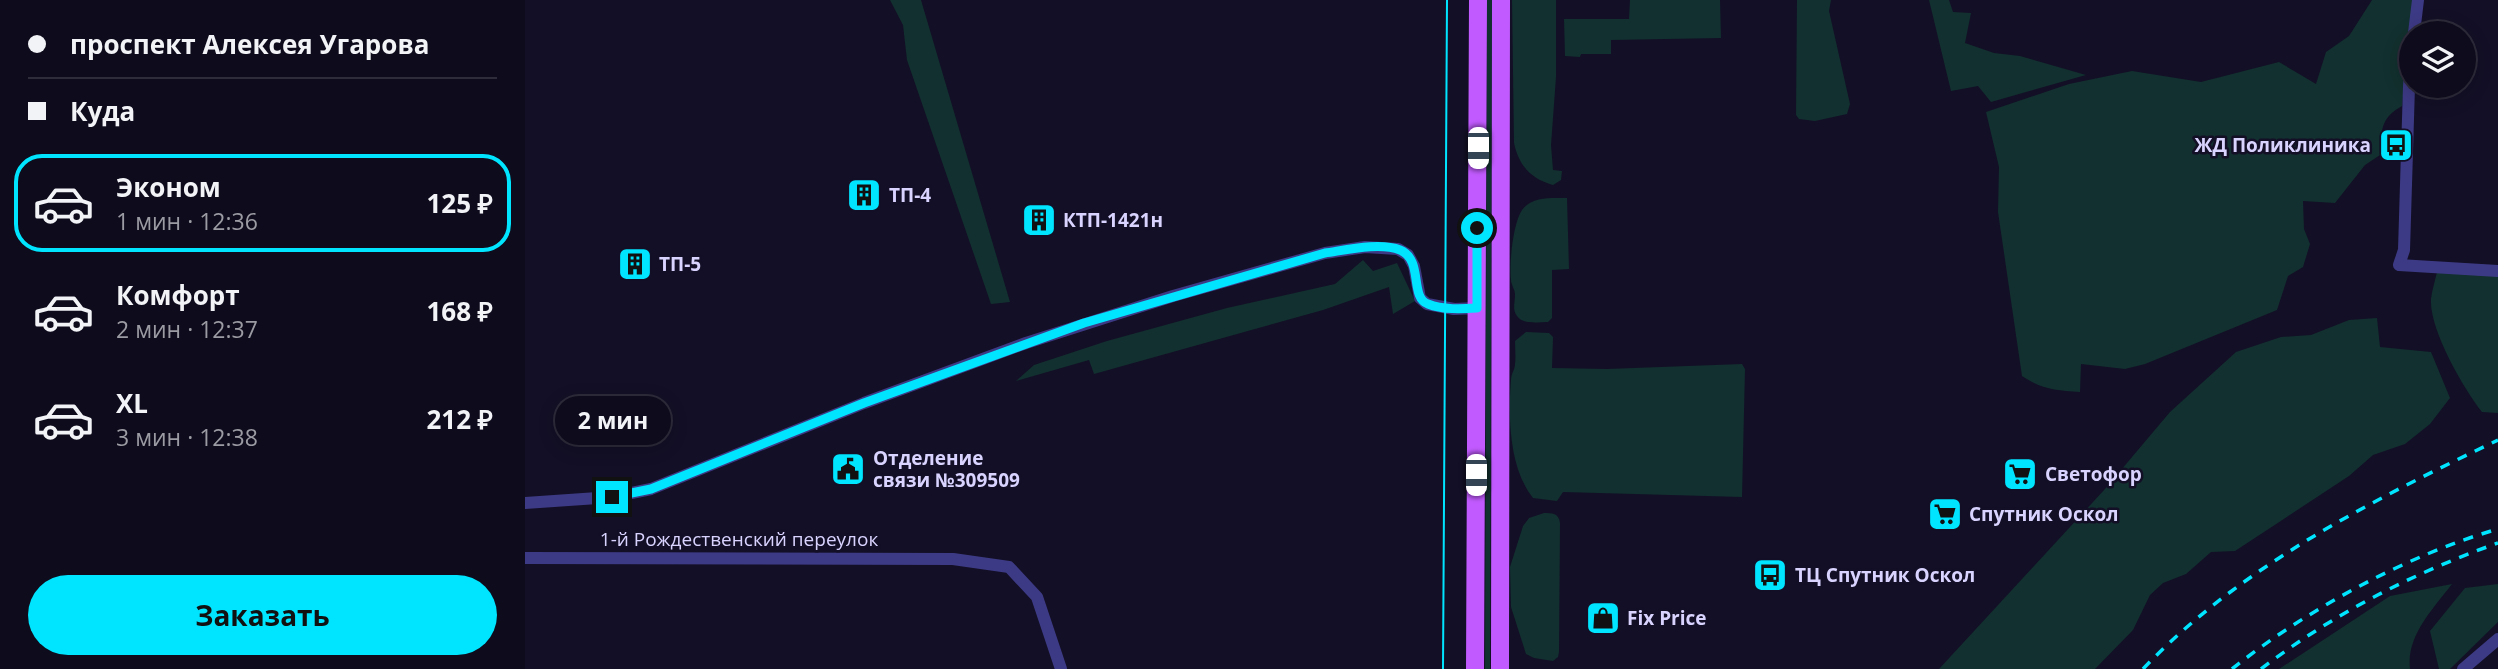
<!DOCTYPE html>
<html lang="ru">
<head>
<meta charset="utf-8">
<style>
  body { margin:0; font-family:"Open Sans",sans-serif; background:#171425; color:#f1f3f6; height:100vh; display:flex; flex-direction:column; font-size:26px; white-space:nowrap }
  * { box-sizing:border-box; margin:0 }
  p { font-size:23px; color:#9b9ba3 }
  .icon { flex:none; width:38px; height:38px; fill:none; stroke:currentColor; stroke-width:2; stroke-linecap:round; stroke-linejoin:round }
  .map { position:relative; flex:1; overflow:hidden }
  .sheet { display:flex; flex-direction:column; background:#0e0b1c; width:525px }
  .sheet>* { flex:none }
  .guide { display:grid; align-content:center; height:154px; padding:0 28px; background:#0e0b1c }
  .fabs { position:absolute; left:1874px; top:21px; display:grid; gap:14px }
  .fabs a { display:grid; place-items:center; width:77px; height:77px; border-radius:50%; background:#0e0b1c; box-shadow:0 4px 18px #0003,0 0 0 2px #2e2b3b; font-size:35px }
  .end { position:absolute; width:32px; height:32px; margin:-16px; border:9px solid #00e5ff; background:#111; box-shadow:0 0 0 4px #111 }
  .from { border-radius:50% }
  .bubble { position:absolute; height:49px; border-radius:24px; background:#0e0b1c; box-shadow:0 4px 18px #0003,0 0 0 2px #2e2b3b; font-size:23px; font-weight:700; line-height:49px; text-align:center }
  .car { position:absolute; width:21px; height:42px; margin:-21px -10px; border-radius:9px; box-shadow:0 0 5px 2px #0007; background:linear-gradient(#fff 24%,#345 0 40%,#fff 0 76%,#345 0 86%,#fff 0) }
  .guide b { display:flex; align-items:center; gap:24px; height:66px; font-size:26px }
  .guide b+b { border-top:2px solid #2e2b3b }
  .guide i { width:18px; height:18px; background:#f1f3f6 }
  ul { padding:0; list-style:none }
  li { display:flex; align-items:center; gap:21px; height:98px; margin:0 14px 10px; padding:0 14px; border:4px solid transparent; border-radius:28px }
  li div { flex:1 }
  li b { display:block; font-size:26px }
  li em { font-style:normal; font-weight:700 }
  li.selected { border-color:#00e5ff }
  li>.icon { width:63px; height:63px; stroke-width:1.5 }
  .button { display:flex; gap:14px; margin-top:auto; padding:14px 28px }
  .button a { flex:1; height:80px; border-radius:42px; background:#00e5ff; color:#111; font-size:28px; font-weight:700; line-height:80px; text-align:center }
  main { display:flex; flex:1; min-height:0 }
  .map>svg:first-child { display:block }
</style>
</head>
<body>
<main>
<section class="sheet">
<div class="guide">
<b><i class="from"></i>проспект Алексея Угарова</b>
<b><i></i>Куда</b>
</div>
<ul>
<li class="selected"><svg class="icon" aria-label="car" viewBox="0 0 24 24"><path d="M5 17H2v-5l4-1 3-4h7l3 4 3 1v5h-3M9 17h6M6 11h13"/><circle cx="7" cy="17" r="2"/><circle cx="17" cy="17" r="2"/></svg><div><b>Эконом</b><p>1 мин · 12:36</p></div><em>125 ₽</em></li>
<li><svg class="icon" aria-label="car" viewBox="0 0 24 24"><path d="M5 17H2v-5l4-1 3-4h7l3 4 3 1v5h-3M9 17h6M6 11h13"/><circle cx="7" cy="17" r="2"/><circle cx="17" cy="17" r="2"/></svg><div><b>Комфорт</b><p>2 мин · 12:37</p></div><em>168 ₽</em></li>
<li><svg class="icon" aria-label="car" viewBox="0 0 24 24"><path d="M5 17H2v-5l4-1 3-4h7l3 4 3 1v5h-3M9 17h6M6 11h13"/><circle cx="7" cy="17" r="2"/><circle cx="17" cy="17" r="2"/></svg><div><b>XL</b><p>3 мин · 12:38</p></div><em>212 ₽</em></li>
</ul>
<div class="button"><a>Заказать</a></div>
</section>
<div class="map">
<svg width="1973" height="669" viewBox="0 0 1973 669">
  <rect width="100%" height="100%" fill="#130f26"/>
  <!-- green -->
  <path fill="#12302f" d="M 365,0 L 396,0 L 485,302 L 466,304 L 382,60 L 378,25 Z
    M 962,0 L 967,0 L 965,669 L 960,669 Z
    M 987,0 L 1031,0 L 1031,77 L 1026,145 L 1028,170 L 1037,171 L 1036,180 L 1028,185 C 1006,179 994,166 989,143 Z
    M 1105,0 L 1195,0 L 1196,38 L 1086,40 L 1086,54 L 1056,54 L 1055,57 L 1040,56 L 1039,19 L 1104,19 Z
    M 1272,0 L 1306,0 L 1304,11 L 1325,104 L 1322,114 L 1290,121 L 1274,119 L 1271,115 Z
    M 1404,0 L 1424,0 L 1428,12 L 1446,13 L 1440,43 L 1469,53 L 1495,56 L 1561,75 L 1466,102 L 1453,86 L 1426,91 Z
    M 1847,0 L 1888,0 L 1877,106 C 1854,119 1857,131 1855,155 L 1840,165 L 1810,203 L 1778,201 L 1779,229 L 1785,244 L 1778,267 L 1763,276 L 1752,310 L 1620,364 L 1600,369 L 1556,364 L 1555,392 C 1531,390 1518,390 1497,376 L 1473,212 L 1474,167 L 1461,112 L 1544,84 L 1607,71 L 1676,82 L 1754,62 L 1791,84 L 1801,52 L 1824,36 Z
    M 1042,198 L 1044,269 L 1027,270 L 1027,318 L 1023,322 C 1014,322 998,325 992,316 C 987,310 990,302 990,295 C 990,289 986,285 986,280 C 984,264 988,223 997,210 C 1007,196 1027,198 1042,198 Z
    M 838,260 L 848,271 L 872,263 L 890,301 L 868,314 L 864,287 L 798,310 L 569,374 L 564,360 L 491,381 L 509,365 L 582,341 L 702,308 L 810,284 Z
    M 1912,272 L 1973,276 L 1973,413 L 1957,412 C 1938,388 1904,329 1906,299 C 1907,290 1910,281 1912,272 Z
    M 1852,318 L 1855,347 L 1906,352 L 1925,398 L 1905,424 L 1880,444 L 1848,455 L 1824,476 L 1710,551 L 1686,552 L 1661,574 L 1638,583 L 1625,595 L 1608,630 L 1570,669 L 1414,669 L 1580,489 L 1645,412 L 1711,352 L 1756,337 L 1786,335 L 1824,320 Z
    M 1001,332 L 1024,333 L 1028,337 L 1027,368 L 1082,369 L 1217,364 L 1220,369 L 1217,497 L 1038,492 L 1032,501 L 1008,498 C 984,468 983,417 986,380 C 986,373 990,370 990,364 C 991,357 990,349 990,341 Z
    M 1019,513 C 1027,513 1034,513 1035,523 L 1034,652 L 1033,657 L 1028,661 L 1009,658 L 1001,654 L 986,607 L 985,567 L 998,526 L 1004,518 Z
    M 1927,584 C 1908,609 1881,636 1885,669 L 1754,669 L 1865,596 Z
    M 1973,584 L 1973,622 L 1925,669 L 1914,669 L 1905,631 L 1940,588 Z"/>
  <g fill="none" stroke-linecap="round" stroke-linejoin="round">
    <!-- minor -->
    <path stroke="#3d3a85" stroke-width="12" d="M 1889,33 L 1893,0
      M 1886,60 L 1884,86 L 1879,250 L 1874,265 L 1973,271
      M 0,503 L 87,497 L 126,489 L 339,403 L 501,343 L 648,296 L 800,253 L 840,247 L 873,249 L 883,255 L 889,266 L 895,298 L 902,304 L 929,309 L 952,308
      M 0,558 L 428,559 L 484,567 L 512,597 L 536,669
      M 1938,669 L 1973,639"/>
    <!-- primary -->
    <path stroke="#c25bff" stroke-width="18" d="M 950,669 L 953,0
      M 975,669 L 976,0"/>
    <!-- tram -->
    <path stroke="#00e5ff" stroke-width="2" d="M 918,669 L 922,0"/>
    <!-- rail -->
    <path stroke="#00e5ff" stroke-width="3.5" stroke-dasharray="10 9" stroke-linecap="butt" d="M 1618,669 C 1716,566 1846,501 1973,440
      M 1707,669 C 1781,610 1882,555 1973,529
      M 1736,669 C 1808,614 1888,573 1973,543"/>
  </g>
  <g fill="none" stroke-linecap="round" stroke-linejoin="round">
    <!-- route -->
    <path stroke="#00e5ff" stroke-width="9" d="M 87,497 L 126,489 L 339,403 L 559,323 L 800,253 C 821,250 855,242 875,250 C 899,260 884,297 903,304 C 918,310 937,309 952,308 L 952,228"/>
  </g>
  <!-- icons -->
  <defs>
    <g id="bus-square" transform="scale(1.75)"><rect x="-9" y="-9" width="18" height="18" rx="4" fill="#00e5ff" stroke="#130f26"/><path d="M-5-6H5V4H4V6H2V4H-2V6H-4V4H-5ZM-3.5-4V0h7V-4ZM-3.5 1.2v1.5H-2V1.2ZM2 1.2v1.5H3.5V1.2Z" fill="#111"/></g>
    <g id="building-square" transform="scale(1.75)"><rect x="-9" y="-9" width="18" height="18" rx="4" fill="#00e5ff" stroke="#130f26"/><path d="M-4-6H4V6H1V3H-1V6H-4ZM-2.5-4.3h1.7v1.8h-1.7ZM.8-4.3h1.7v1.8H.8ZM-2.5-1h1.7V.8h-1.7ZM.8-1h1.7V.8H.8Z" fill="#111"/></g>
    <g id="civic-square" transform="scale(1.75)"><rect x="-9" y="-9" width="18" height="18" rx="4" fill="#00e5ff" stroke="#130f26"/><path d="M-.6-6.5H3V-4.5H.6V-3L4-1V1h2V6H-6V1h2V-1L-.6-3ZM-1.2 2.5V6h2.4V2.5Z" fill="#111"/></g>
    <g id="supermarket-square" transform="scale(1.75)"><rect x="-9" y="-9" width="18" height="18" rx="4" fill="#00e5ff" stroke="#130f26"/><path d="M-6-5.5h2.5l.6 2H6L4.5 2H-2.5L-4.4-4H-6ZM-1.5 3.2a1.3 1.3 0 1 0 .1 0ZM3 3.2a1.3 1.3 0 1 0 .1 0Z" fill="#111"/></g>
    <g id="shop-square" transform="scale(1.75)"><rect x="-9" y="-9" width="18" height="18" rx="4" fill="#00e5ff" stroke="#130f26"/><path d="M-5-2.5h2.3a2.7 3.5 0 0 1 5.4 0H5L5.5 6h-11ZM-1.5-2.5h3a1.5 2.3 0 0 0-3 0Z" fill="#111"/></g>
  </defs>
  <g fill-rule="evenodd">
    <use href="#bus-square" x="1871" y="145"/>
    <use href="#building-square" x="339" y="195"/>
    <use href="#building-square" x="514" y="220"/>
    <use href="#building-square" x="110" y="264"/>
    <use href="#civic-square" x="323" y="469"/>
    <use href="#supermarket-square" x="1495" y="474"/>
    <use href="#supermarket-square" x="1420" y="514"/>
    <use href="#bus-square" x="1245" y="575"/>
    <use href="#shop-square" x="1078" y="618"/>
  </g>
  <g text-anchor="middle" stroke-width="5" stroke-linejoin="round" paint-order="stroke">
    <!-- poi labels -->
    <g font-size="19" font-weight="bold" fill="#d9d4ff" stroke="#130f26" text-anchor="start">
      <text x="1846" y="152" text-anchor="end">ЖД Поликлиника</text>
      <text x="364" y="202">ТП-4</text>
      <text x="538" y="227">КТП-1421н</text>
      <text x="134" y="271">ТП-5</text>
      <text x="348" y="465">Отделение<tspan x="348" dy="22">связи №309509</tspan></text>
      <text x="1520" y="481">Светофор</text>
      <text x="1444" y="521">Спутник Оскол</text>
      <text x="1270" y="582">ТЦ Спутник Оскол</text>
      <text x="1102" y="625">Fix Price</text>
    </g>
    <!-- street labels -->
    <g font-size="19" fill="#d9d4ff" stroke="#130f26">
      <text x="214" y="546">1-й Рождественский переулок</text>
    </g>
  </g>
</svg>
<div class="fabs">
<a><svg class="icon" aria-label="layers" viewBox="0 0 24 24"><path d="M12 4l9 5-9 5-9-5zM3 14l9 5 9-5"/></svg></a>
</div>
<i class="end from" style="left:952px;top:228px"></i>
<i class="end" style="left:87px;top:497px"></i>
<div class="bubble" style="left:30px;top:396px;width:116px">2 мин</div>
<i class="car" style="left:953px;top:148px;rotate:180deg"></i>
<i class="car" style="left:951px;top:475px;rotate:180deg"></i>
</div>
</main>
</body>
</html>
